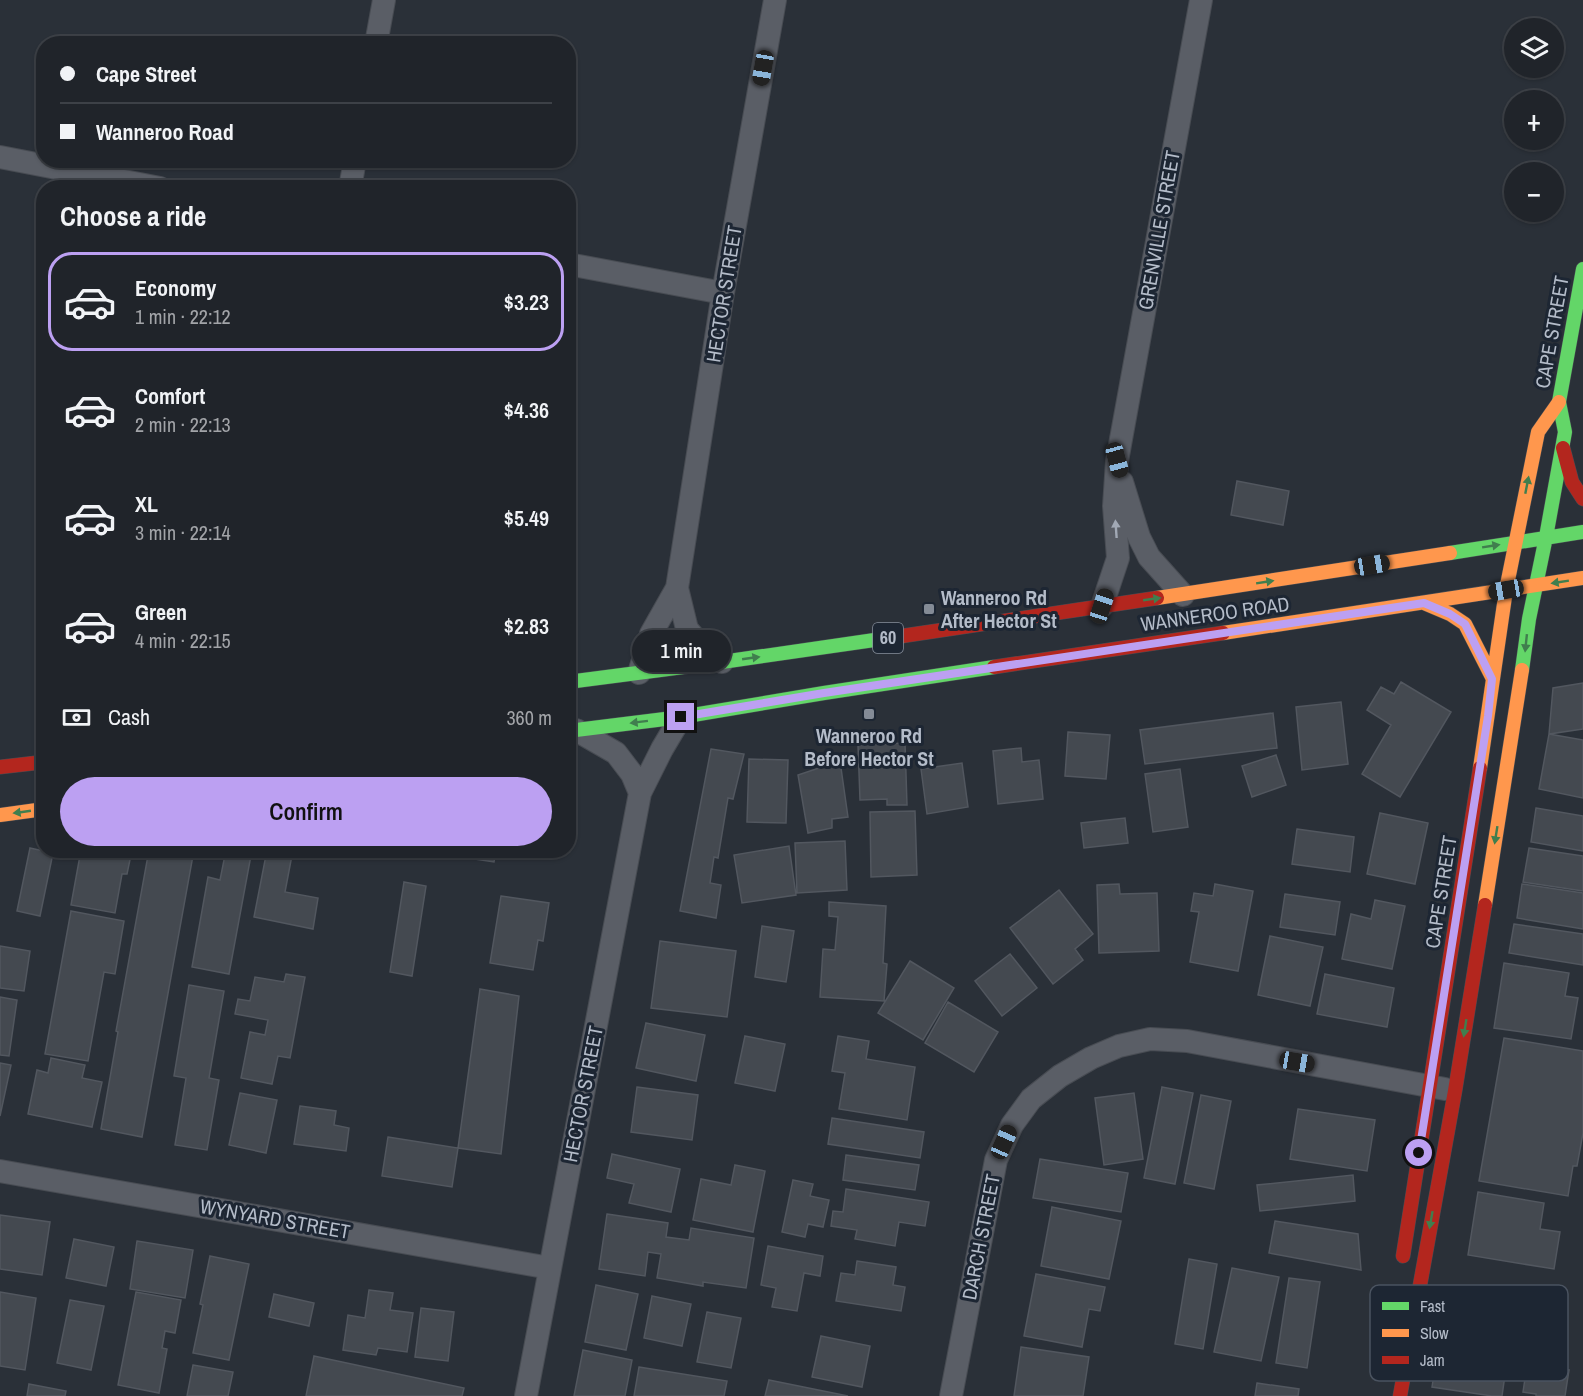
<!DOCTYPE html>
<html lang="en">
<head>
<meta charset="utf-8">
<style>
  body { margin:0; font-family:"Archivo Narrow",sans-serif; background:#282c32; color:#f1f3f6; height:100vh; display:flex; flex-direction:column; font-size:22px; white-space:nowrap }
  * { box-sizing:border-box; margin:0 }
  p { font-size:20px; color:#a2a4a8 }
  .icon { flex:none; width:33px; height:33px; fill:none; stroke:currentColor; stroke-width:2; stroke-linecap:round; stroke-linejoin:round }
  .map { position:relative; flex:1; overflow:hidden }
  .details { position:absolute; left:36px; top:180px; width:540px; height:678px; display:flex; flex-direction:column; background:#20242a; border-radius:24px; box-shadow:0 2px 4px #0004,0 0 0 2px #3d4147 }
  .details>* { flex:none }
  .guide { position:absolute; left:36px; top:36px; width:540px; height:132px; border-radius:24px; box-shadow:0 2px 4px #0004,0 0 0 2px #3d4147; display:grid; align-content:center; height:132px; padding:0 24px; background:#20242a }
  .fabs { position:absolute; left:1504px; top:18px; display:grid; gap:12px }
  .fabs a { display:grid; place-items:center; width:60px; height:60px; border-radius:50%; background:#20242a; box-shadow:0 2px 4px #0004,0 0 0 2px #3d4147; font-size:30px }
  .end { position:absolute; width:27px; height:27px; margin:-14px; border:8px solid #bca0f2; background:#111; box-shadow:0 0 0 3px #111 }
  .from { border-radius:50% }
  .bubble { position:absolute; height:42px; border-radius:21px; background:#20242a; box-shadow:0 2px 4px #0004,0 0 0 2px #3d4147; font-size:20px; font-weight:600; line-height:42px; text-align:center }
  .car { position:absolute; width:18px; height:36px; margin:-18px -9px; border-radius:8px; box-shadow:0 0 4px 2px #0007; background:linear-gradient(#222 24%,#8ab4d8 0 40%,#222 0 76%,#8ab4d8 0 86%,#222 0) }
  .guide b { display:flex; align-items:center; gap:21px; height:57px; font-size:22px }
  .guide b+b { border-top:2px solid #3d4147 }
  .guide i { width:15px; height:15px; background:#f1f3f6 }
  ul { padding:0; list-style:none }
  li { display:flex; align-items:center; gap:18px; height:99px; margin:0 12px 9px; padding:0 12px; border:3px solid transparent; border-radius:24px }
  li div { flex:1 }
  li b { display:block; font-size:22px }
  li em { font-style:normal; font-weight:600 }
  li.current { border-color:#bca0f2 }
  li>.icon { width:54px; height:54px; stroke-width:1.5 }
  h2 { padding:0 24px; font-size:27px; line-height:72px }
  .pay { display:flex; align-items:center; gap:15px; height:66px; padding:0 24px; font-size:22px }
  .pay p { margin-inline-start:auto }
  .cta { display:flex; gap:12px; margin-top:auto; padding:12px 24px }
  .cta a { flex:1; height:69px; border-radius:36px; background:#bca0f2; color:#111; font-size:24px; font-weight:600; line-height:69px; text-align:center }
  .map>svg:first-child { display:block }
</style>
</head>
<body>
<div class="map">
<svg width="1583" height="1396" viewBox="0 0 1583 1396">
  <rect width="100%" height="100%" fill="#2a3038"/>
  <!-- building -->
  <path fill="#444950" stroke="#52575f" stroke-width="1.5" d="M 1237,481 L 1289,491 L 1283,525 L 1231,515 Z
    M 1401,682 L 1451,712 L 1400,797 L 1362,774 L 1391,725 L 1367,710 L 1381,687 L 1394,694 Z
    M 1583,683 L 1583,729 L 1549,734 L 1553,688 Z
    M 1341,702 L 1348,764 L 1302,770 L 1296,707 Z
    M 1273,713 L 1277,748 L 1145,764 L 1140,730 Z
    M 1068,732 L 1110,735 L 1106,779 L 1065,776 Z
    M 1549,734 L 1583,740 L 1583,798 L 1539,789 Z
    M 905,743 L 907,805 L 887,805 L 887,799 L 860,800 L 858,745 Z
    M 1021,748 L 1022,762 L 1039,760 L 1043,799 L 998,804 L 993,751 Z
    M 711,749 L 744,754 L 733,799 L 728,798 L 718,858 L 714,857 L 710,883 L 721,885 L 716,918 L 680,911 Z
    M 1276,755 L 1286,785 L 1252,797 L 1242,766 Z
    M 749,759 L 788,760 L 786,823 L 747,822 Z
    M 840,761 L 848,817 L 832,819 L 832,828 L 808,833 L 798,775 Z
    M 962,763 L 968,807 L 927,814 L 921,769 Z
    M 1180,769 L 1188,827 L 1153,832 L 1145,774 Z
    M 1536,808 L 1583,816 L 1583,851 L 1531,842 Z
    M 915,811 L 917,875 L 871,877 L 870,812 Z
    M 1380,813 L 1428,823 L 1415,884 L 1367,874 Z
    M 1125,818 L 1128,843 L 1084,848 L 1081,823 Z
    M 1297,829 L 1354,837 L 1350,872 L 1292,864 Z
    M 845,841 L 847,890 L 797,893 L 795,843 Z
    M 789,846 L 796,895 L 742,903 L 734,855 Z
    M 30,848 L 53,853 L 40,916 L 17,911 Z
    M 1529,848 L 1583,856 L 1583,891 L 1523,882 Z
    M 81,850 L 132,850 L 127,874 L 122,874 L 115,913 L 71,905 Z
    M 149,850 L 194,850 L 142,1137 L 101,1129 L 118,1032 L 116,1031 Z
    M 226,850 L 252,850 L 229,974 L 192,967 L 208,877 L 220,880 Z
    M 267,850 L 293,850 L 285,892 L 318,898 L 313,929 L 254,917 Z
    M 428,850 L 496,850 L 494,862 L 428,852 Z
    M 521,850 L 557,850 L 555,857 Z
    M 404,882 L 426,886 L 412,976 L 390,972 Z
    M 1119,884 L 1120,894 L 1157,893 L 1159,951 L 1099,953 L 1097,885 Z
    M 1215,884 L 1253,891 L 1238,971 L 1190,962 L 1199,912 L 1191,911 L 1194,893 L 1213,896 Z
    M 1522,884 L 1583,893 L 1583,929 L 1517,918 Z
    M 1059,890 L 1093,934 L 1075,949 L 1083,960 L 1053,984 L 1010,928 Z
    M 1285,894 L 1340,902 L 1335,935 L 1280,927 Z
    M 501,896 L 549,903 L 543,941 L 538,940 L 533,970 L 490,963 Z
    M 1375,900 L 1405,906 L 1392,969 L 1342,959 L 1351,914 L 1371,919 Z
    M 829,902 L 886,906 L 883,963 L 887,964 L 884,1001 L 820,997 L 823,949 L 835,950 L 838,917 L 829,916 Z
    M 71,911 L 124,921 L 115,974 L 104,972 L 88,1061 L 45,1054 Z
    M 1514,924 L 1583,934 L 1583,965 L 1509,953 Z
    M 762,926 L 794,931 L 786,982 L 755,977 Z
    M 1270,936 L 1323,947 L 1310,1006 L 1258,995 Z
    M 660,941 L 736,951 L 727,1017 L 651,1008 Z
    M 0,946 L 30,951 L 24,991 L 0,988 Z
    M 1010,954 L 1037,988 L 1002,1016 L 975,981 Z
    M 910,961 L 954,988 L 923,1040 L 878,1013 Z
    M 1504,963 L 1569,973 L 1565,996 L 1578,998 L 1571,1039 L 1494,1028 Z
    M 286,974 L 305,977 L 290,1058 L 278,1056 L 272,1084 L 241,1078 L 250,1032 L 265,1035 L 268,1020 L 235,1014 L 238,999 L 250,1001 L 255,977 L 284,982 Z
    M 1325,974 L 1394,988 L 1387,1027 L 1317,1014 Z
    M 189,985 L 224,991 L 209,1078 L 219,1080 L 207,1150 L 175,1145 L 186,1078 L 174,1076 Z
    M 480,989 L 519,996 L 501,1154 L 458,1148 Z
    M 0,997 L 17,1000 L 9,1056 L 0,1055 Z
    M 948,1002 L 998,1032 L 974,1072 L 925,1043 Z
    M 646,1023 L 705,1035 L 696,1081 L 636,1068 Z
    M 745,1036 L 785,1044 L 775,1091 L 735,1083 Z
    M 838,1036 L 869,1041 L 866,1059 L 915,1067 L 907,1120 L 839,1109 L 845,1073 L 832,1071 Z
    M 1504,1038 L 1583,1051 L 1583,1133 L 1577,1166 L 1573,1166 L 1568,1196 L 1479,1181 Z
    M 51,1058 L 85,1065 L 82,1078 L 102,1082 L 92,1127 L 28,1114 L 37,1070 L 48,1073 Z
    M 0,1063 L 11,1065 L 0,1116 Z
    M 637,1087 L 698,1095 L 692,1140 L 631,1132 Z
    M 1162,1087 L 1193,1093 L 1175,1184 L 1144,1178 Z
    M 240,1093 L 277,1100 L 266,1153 L 229,1145 Z
    M 1134,1093 L 1143,1159 L 1104,1165 L 1095,1098 Z
    M 1201,1095 L 1231,1101 L 1214,1189 L 1184,1183 Z
    M 300,1106 L 336,1111 L 334,1125 L 349,1128 L 346,1151 L 294,1144 Z
    M 1298,1109 L 1375,1120 L 1367,1171 L 1290,1159 Z
    M 832,1118 L 924,1132 L 920,1158 L 828,1144 Z
    M 388,1137 L 458,1148 L 452,1187 L 382,1176 Z
    M 612,1154 L 680,1169 L 671,1212 L 629,1203 L 634,1184 L 607,1178 Z
    M 846,1155 L 919,1165 L 915,1190 L 843,1180 Z
    M 1040,1159 L 1128,1173 L 1121,1212 L 1033,1198 Z
    M 735,1165 L 765,1171 L 753,1232 L 693,1220 L 701,1179 L 731,1185 Z
    M 1353,1175 L 1355,1201 L 1260,1211 L 1257,1185 Z
    M 793,1180 L 813,1184 L 810,1196 L 829,1200 L 823,1227 L 808,1224 L 805,1237 L 782,1232 Z
    M 846,1189 L 929,1202 L 925,1226 L 899,1222 L 895,1246 L 855,1239 L 857,1230 L 831,1226 L 833,1211 L 843,1212 Z
    M 1478,1192 L 1544,1203 L 1540,1229 L 1560,1232 L 1554,1269 L 1468,1255 Z
    M 1052,1207 L 1121,1221 L 1109,1279 L 1041,1266 Z
    M 607,1214 L 668,1223 L 666,1237 L 689,1240 L 691,1228 L 754,1238 L 746,1288 L 703,1282 L 703,1286 L 657,1278 L 661,1254 L 648,1252 L 645,1276 L 599,1269 Z
    M 0,1215 L 50,1222 L 42,1275 L 0,1269 Z
    M 1275,1221 L 1358,1234 L 1361,1270 L 1269,1253 Z
    M 74,1239 L 114,1247 L 106,1286 L 66,1278 Z
    M 137,1241 L 193,1250 L 185,1298 L 130,1289 Z
    M 768,1246 L 823,1256 L 820,1276 L 804,1273 L 797,1311 L 772,1307 L 776,1288 L 761,1285 Z
    M 210,1256 L 249,1264 L 229,1360 L 193,1353 L 203,1305 L 200,1304 Z
    M 1189,1259 L 1217,1264 L 1203,1349 L 1175,1344 Z
    M 857,1261 L 896,1267 L 893,1285 L 905,1287 L 901,1311 L 836,1301 L 841,1273 L 855,1275 Z
    M 1232,1268 L 1279,1277 L 1261,1361 L 1214,1352 Z
    M 1036,1274 L 1105,1287 L 1100,1311 L 1089,1309 L 1082,1347 L 1024,1336 Z
    M 1289,1278 L 1320,1282 L 1307,1368 L 1276,1363 Z
    M 596,1285 L 638,1294 L 626,1350 L 585,1342 Z
    M 369,1290 L 393,1293 L 390,1310 L 413,1313 L 407,1352 L 378,1348 L 376,1355 L 343,1350 L 348,1315 L 365,1318 Z
    M 0,1292 L 36,1298 L 25,1370 L 0,1366 Z
    M 136,1292 L 181,1300 L 175,1333 L 165,1331 L 162,1348 L 167,1349 L 159,1393 L 118,1385 Z
    M 274,1294 L 314,1303 L 309,1326 L 269,1317 Z
    M 652,1296 L 691,1304 L 682,1346 L 644,1338 Z
    M 70,1300 L 104,1306 L 91,1370 L 57,1363 Z
    M 421,1308 L 454,1312 L 448,1361 L 415,1357 Z
    M 707,1312 L 741,1318 L 731,1368 L 697,1362 Z
    M 821,1336 L 870,1346 L 862,1387 L 812,1377 Z
    M 1440,1336 L 1509,1347 L 1502,1396 L 1492,1396 L 1432,1387 Z
    M 1021,1347 L 1089,1357 L 1083,1396 L 1014,1396 Z
    M 583,1350 L 632,1360 L 625,1396 L 574,1396 Z
    M 314,1356 L 464,1388 L 462,1396 L 306,1396 Z
    M 193,1365 L 233,1372 L 228,1396 L 187,1396 Z
    M 1527,1365 L 1569,1370 L 1565,1396 L 1536,1396 L 1536,1394 L 1523,1392 Z
    M 639,1367 L 727,1381 L 724,1396 L 634,1396 Z
    M 769,1380 L 848,1396 L 765,1396 Z
    M 1257,1383 L 1299,1389 L 1298,1396 L 1255,1396 Z
    M 29,1384 L 66,1391 L 65,1396 L 27,1396 Z"/>
  <g fill="none" stroke-linecap="round" stroke-linejoin="round">
    <!-- street casing -->
    <g stroke="#484c53" stroke-width="24">
      <path id="street" d="M 376,44 L 384,0
        M 0,157 L 160,188
        M 350,188 L 355,160
        M 568,264 L 723,293
        M 1122,482 L 1139,537 L 1149,557 L 1183,595
        M 677,588 L 687,629 L 703,648 L 722,662
        M 1102,606 L 1118,558 L 1114,506 L 1117,461 L 1201,0
        M 639,673 L 651,634 L 677,588 L 723,293 L 775,0
        M 576,730 L 616,753 L 632,774 L 640,793
        M 0,1171 L 550,1268
        M 526,1396 L 640,793 L 662,749 L 681,717
        M 951,1396 L 996,1160 L 1012,1125 L 1031,1099 L 1060,1076 L 1091,1058 L 1119,1046 L 1150,1039 L 1187,1041 L 1445,1089"/>
    </g>
    <!-- fast casing -->
    <g stroke="#484c53" stroke-width="15">
      <path id="fast" d="M 1450,553 L 1583,532
        M 1522,670 L 1529,619 L 1546,537 L 1565,432 L 1559,402 L 1583,269
        M 568,682 L 722,662 L 902,636
        M 568,731 L 681,717 L 824,693 L 994,667"/>
    </g>
    <!-- slow casing -->
    <g stroke="#484c53" stroke-width="15">
      <path id="slow" d="M 1157,598 L 1450,553
        M 1424,603 L 1450,614 L 1465,624 L 1493,679
        M 1223,633 L 1583,578
        M 1480,768 L 1506,590 L 1538,432 L 1559,402
        M 0,815 L 44,809
        M 1485,905 L 1522,670"/>
    </g>
    <!-- jam casing -->
    <g stroke="#484c53" stroke-width="15">
      <path id="jam" d="M 1563,448 L 1572,482 L 1583,499
        M 902,636 L 1157,598
        M 994,667 L 1223,633
        M 0,767 L 44,762
        M 1403,1256 L 1480,768
        M 1400,1396 L 1455,1091 L 1485,905"/>
    </g>
    <!-- street -->
    <use href="#street" stroke="#5a5e66" stroke-width="22"/>
    <!-- fast -->
    <use href="#fast" stroke="#63d668" stroke-width="14"/>
    <!-- slow -->
    <use href="#slow" stroke="#ff974d" stroke-width="14"/>
    <!-- jam -->
    <use href="#jam" stroke="#b3261e" stroke-width="14"/>
  </g>
  <!-- one-way arrows -->
  <defs><path id="oneway-solid" d="M-6-.8H1V-3.2L6.5 0L1 3.2V.8H-6Z" transform="scale(1.5)"/></defs>
  <g fill="#407e4e">
    <use href="#oneway-solid" transform="translate(1527 485) rotate(-79)"/>
    <use href="#oneway-solid" transform="translate(1491 546) rotate(-9)"/>
    <use href="#oneway-solid" transform="translate(1265 582) rotate(-9)"/>
    <use href="#oneway-solid" transform="translate(1560 582) rotate(171)"/>
    <use href="#oneway-solid" transform="translate(1152 599) rotate(-8)"/>
    <use href="#oneway-solid" transform="translate(1526 643) rotate(96)"/>
    <use href="#oneway-solid" transform="translate(751 658) rotate(-8)"/>
    <use href="#oneway-solid" transform="translate(639 722) rotate(173)"/>
    <use href="#oneway-solid" transform="translate(22 812) rotate(172)"/>
    <use href="#oneway-solid" transform="translate(1496 835) rotate(99)"/>
    <use href="#oneway-solid" transform="translate(1465 1028) rotate(99)"/>
    <use href="#oneway-solid" transform="translate(1431 1220) rotate(100)"/>
  </g>
  <use fill="#a2a9b5" href="#oneway-solid" transform="translate(1116 529) rotate(-94)"/>
  <g fill="none" stroke-linecap="round" stroke-linejoin="round">
    <!-- route -->
    <path stroke="#bca0f2" stroke-width="8" d="M 681,717 L 824,693 L 1424,603 L 1450,614 L 1465,624 L 1492,679 L 1488,716 L 1419,1153"/>
  </g>
  <!-- markers -->
  <g fill="#848b96" stroke="#1d2633" stroke-width="2">
    <rect x="923" y="603" width="12" height="12" rx="3"/>
    <rect x="863" y="708" width="12" height="12" rx="3"/>
  </g>
  <g text-anchor="middle" stroke-width="6" stroke-linejoin="round" paint-order="stroke">
    <!-- shield labels -->
    <rect fill="#1d2633" stroke="#878f9c" stroke-width="1.5" x="873" y="623" width="30" height="30" rx="4.5"/>
    <g font-size="18" font-weight="bold" fill="#b4bcc9">
      <text x="888" y="644">60</text>
    </g>
    <!-- street labels -->
    <g font-size="20" fill="#b4bcc9" stroke="#1d2633">
      <text transform="translate(1159 230) rotate(-80)" y="7">GRENVILLE STREET</text>
      <text transform="translate(724 294) rotate(-81)" y="7">HECTOR STREET</text>
      <text transform="translate(1552 332) rotate(-80)" y="7">CAPE STREET</text>
      <text transform="translate(1215 614) rotate(-8)" y="7">WANNEROO ROAD</text>
      <text transform="translate(1441 892) rotate(-81)" y="7">CAPE STREET</text>
      <text transform="translate(583 1094) rotate(-79)" y="7">HECTOR STREET</text>
      <text transform="translate(275 1219) rotate(10)" y="7">WYNYARD STREET</text>
      <text transform="translate(981 1237) rotate(-79)" y="7">DARCH STREET</text>
    </g>
    <!-- poi labels -->
    <g font-size="20" font-weight="bold" fill="#b4bcc9" stroke="#1d2633" text-anchor="start">
      <text x="941" y="605">Wanneroo Rd<tspan x="941" dy="23">After Hector St</tspan></text>
      <text x="869" y="743" text-anchor="middle">Wanneroo Rd<tspan x="869" dy="23">Before Hector St</tspan></text>
    </g>
  </g>
  <!-- legend -->
  <rect x="1370" y="1285" width="198" height="96" rx="9" fill="#1d2633" stroke="#4a5360" stroke-width="1.5"/>
  <rect x="1382" y="1302" width="27" height="8" fill="#63d668"/>
  <rect x="1382" y="1329" width="27" height="8" fill="#ff974d"/>
  <rect x="1382" y="1356" width="27" height="8" fill="#b3261e"/>
  <g font-size="16" fill="#b4bcc9">
    <text x="1420" y="1312">Fast</text>
    <text x="1420" y="1339">Slow</text>
    <text x="1420" y="1366">Jam</text>
  </g>
</svg>
<div class="fabs">
<a><svg class="icon" aria-label="layers" viewBox="0 0 24 24"><path d="M12 4l9 5-9 5-9-5zM3 14l9 5 9-5"/></svg></a>
<a>+</a>
<a>−</a>
</div>
<i class="end from" style="left:1419px;top:1153px"></i>
<i class="end" style="left:681px;top:717px"></i>
<div class="bubble" style="left:632px;top:630px;width:99px">1 min</div>
<i class="car" style="left:763px;top:68px;rotate:190deg"></i>
<i class="car" style="left:1117px;top:460px;rotate:165deg"></i>
<i class="car" style="left:1372px;top:565px;rotate:81deg"></i>
<i class="car" style="left:1506px;top:590px;rotate:260deg"></i>
<i class="car" style="left:1102px;top:606px;rotate:18deg"></i>
<i class="car" style="left:1297px;top:1062px;rotate:100deg"></i>
<i class="car" style="left:1004px;top:1142px;rotate:24deg"></i>
<div class="guide">
<b><i class="from"></i>Cape Street</b>
<b><i></i>Wanneroo Road</b>
</div>
<section class="details">
<h2>Choose a ride</h2>
<ul>
<li class="current"><svg class="icon" aria-label="car" viewBox="0 0 24 24"><path d="M5 17H2v-5l4-1 3-4h7l3 4 3 1v5h-3M9 17h6M6 11h13"/><circle cx="7" cy="17" r="2"/><circle cx="17" cy="17" r="2"/></svg><div><b>Economy</b><p>1 min · 22:12</p></div><em>$3.23</em></li>
<li><svg class="icon" aria-label="car" viewBox="0 0 24 24"><path d="M5 17H2v-5l4-1 3-4h7l3 4 3 1v5h-3M9 17h6M6 11h13"/><circle cx="7" cy="17" r="2"/><circle cx="17" cy="17" r="2"/></svg><div><b>Comfort</b><p>2 min · 22:13</p></div><em>$4.36</em></li>
<li><svg class="icon" aria-label="car" viewBox="0 0 24 24"><path d="M5 17H2v-5l4-1 3-4h7l3 4 3 1v5h-3M9 17h6M6 11h13"/><circle cx="7" cy="17" r="2"/><circle cx="17" cy="17" r="2"/></svg><div><b>XL</b><p>3 min · 22:14</p></div><em>$5.49</em></li>
<li><svg class="icon" aria-label="car" viewBox="0 0 24 24"><path d="M5 17H2v-5l4-1 3-4h7l3 4 3 1v5h-3M9 17h6M6 11h13"/><circle cx="7" cy="17" r="2"/><circle cx="17" cy="17" r="2"/></svg><div><b>Green</b><p>4 min · 22:15</p></div><em>$2.83</em></li>
</ul>
<div class="pay"><svg class="icon" aria-label="cash" viewBox="0 0 24 24"><path d="M3 7h18v10H3z"/><circle cx="12" cy="12" r="2"/></svg>Cash<p>360 m</p></div>
<div class="cta"><a>Confirm</a></div>
</section>
</div>
</body>
</html>
